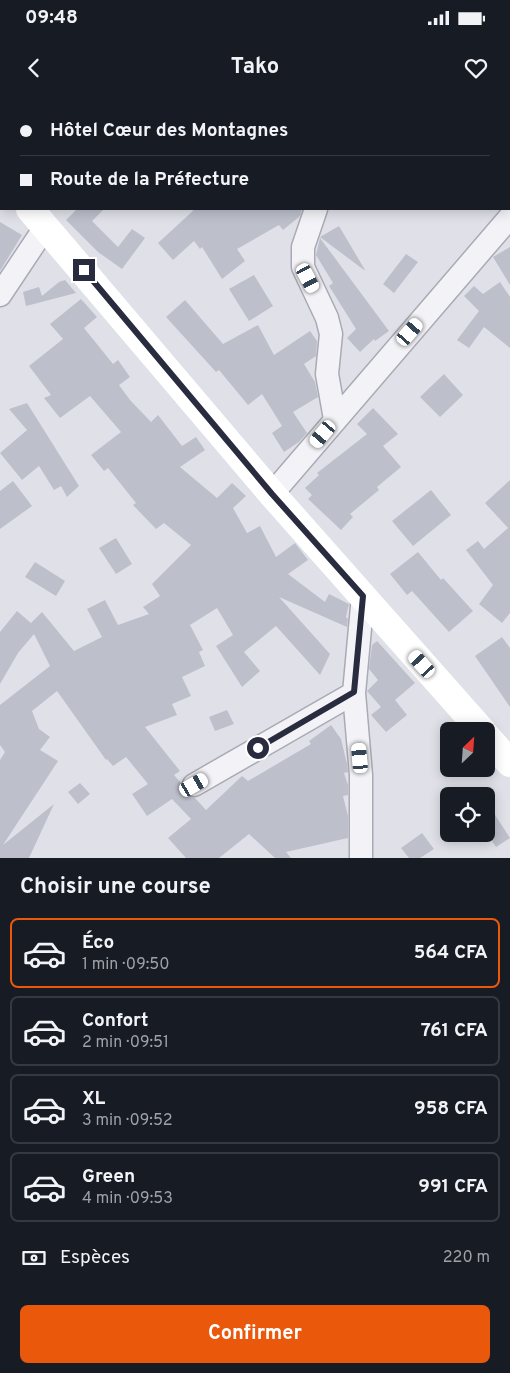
<!DOCTYPE html>
<html lang="fr">
<head>
<meta charset="utf-8">
<style>
  body { margin:0; font-family:Overpass,sans-serif; background:#20242c; color:#f1f3f6; height:100vh; display:flex; flex-direction:column; font-size:19px; white-space:nowrap }
  * { box-sizing:border-box; margin:0 }
  p { font-size:16px; color:#9ea1a6 }
  .icon { flex:none; width:28px; height:28px; fill:none; stroke:currentColor; stroke-width:2; stroke-linecap:round; stroke-linejoin:round }
  .map { position:relative; height:758px; overflow:hidden }
  .panel { display:flex; flex-direction:column; background:#171b24; flex:1 }
  .panel>* { flex:none }
  .top-card { position:absolute; left:0px; top:0px; width:510px; height:110px; box-shadow:0 2px 12px #0003; display:grid; align-content:center; height:110px; padding:0 20px; background:#171b24 }
  .needle { width:32px; rotate:25deg }
  .controls { position:absolute; left:440px; top:622px; display:grid; gap:10px }
  .controls a { display:grid; place-items:center; width:55px; height:55px; border-radius:8px; background:#171b24; box-shadow:0 2px 12px #0003; font-size:25px }
  .end { position:absolute; width:22px; height:22px; margin:-11px; border:6px solid #292b3f; background:#fff; box-shadow:0 0 0 2px #fff }
  .from { border-radius:50% }
  .car { position:absolute; width:15px; height:30px; margin:-15px -8px; border-radius:6px; box-shadow:0 0 4px 1px #0007; background:linear-gradient(#fff 24%,#345 0 40%,#fff 0 76%,#345 0 86%,#fff 0) }
  .top-card b { display:flex; align-items:center; gap:18px; height:48px; font-size:19px }
  .top-card b+b { border-top:1px solid #363941 }
  .top-card i { width:12px; height:12px; background:#f1f3f6 }
  ul { padding:0; list-style:none }
  li { display:flex; align-items:center; gap:15px; height:70px; margin:0 10px 8px; padding:0 10px; border:2px solid #363941; border-radius:8px }
  li div { flex:1 }
  li b { display:block; font-size:19px }
  li em { font-style:normal; font-weight:700 }
  li.on { border-color:#ea580c }
  li>.icon { width:45px; height:45px; stroke-width:1.5 }
  h2 { padding:0 20px; font-size:22px; line-height:60px }
  .pay { display:flex; align-items:center; gap:12px; height:55px; padding:0 20px; font-size:19px }
  .pay p { margin-inline-start:auto }
  .primary-button { display:flex; gap:10px; margin-top:auto; padding:10px 20px }
  .primary-button a { flex:1; height:58px; border-radius:8px; background:#ea580c; color:#fff; font-size:20px; font-weight:700; line-height:58px; text-align:center }
  .status { display:flex; justify-content:space-between; align-items:center; height:35px; padding:0 25px; background:#171b24; direction:ltr }
  .status svg { height:14px; fill:currentColor }
  header { display:flex; justify-content:space-between; align-items:center; height:65px; padding:0 20px; background:#171b24; font-size:22px; font-weight:700 }
  .map>svg:first-child { display:block }
</style>
</head>
<body>
<div class="status"><b>09:48</b><svg viewBox="0 0 49 12"><path d="M0 12V9h3v3zM5 12V6h3v6zM10 12V3h3v9zM15 12V0h3v12zM26 1h20v11H26zM47 4h2v5h-2z"/></svg></div>
<header><svg class="icon" aria-label="back" viewBox="0 0 24 24"><path d="M15 5l-7 7 7 7"/></svg>Tako<svg class="icon" aria-label="heart" viewBox="0 0 24 24"><path d="M12 20l-8-8c-3-5 5-10 8-4 3-6 11-1 8 4z"/></svg></header>
<div class="map">
<svg width="510" height="758" viewBox="0 0 510 758">
  <rect width="100%" height="100%" fill="#e0e1e8"/>
  <!-- building -->
  <path fill="#bdbfcb" d="M 77,109 L 104,109 L 92,121 L 118,147 L 132,129 L 145,138 L 122,169 L 98,152 L 66,120 Z
    M 195,109 L 302,109 L 300,116 L 283,130 L 279,125 L 237,149 L 245,161 L 222,179 L 202,147 L 200,149 L 194,141 L 173,160 L 158,143 Z
    M 0,122 L 22,135 L 0,171 Z
    M 339,126 L 365,170 L 364,170 L 320,137 Z
    M 320,138 L 389,231 L 375,241 L 374,239 L 360,252 L 347,238 L 356,229 L 329,186 L 333,183 L 316,155 Z
    M 510,147 L 510,185 L 493,157 Z
    M 406,154 L 418,162 L 394,193 L 383,184 Z
    M 254,175 L 273,206 L 249,221 L 229,189 Z
    M 65,180 L 76,193 L 26,206 L 23,192 L 39,187 L 42,196 L 59,182 Z
    M 500,182 L 510,197 L 510,248 L 484,227 L 469,248 L 457,240 L 479,211 L 464,196 L 474,186 L 483,194 Z
    M 81,199 L 97,217 L 84,228 L 113,264 L 118,260 L 130,277 L 119,285 L 130,300 L 151,322 L 158,315 L 182,346 L 196,337 L 205,350 L 180,367 L 217,398 L 232,383 L 246,396 L 233,408 L 247,433 L 260,426 L 276,457 L 295,443 L 308,460 L 288,474 L 325,502 L 329,494 L 349,504 L 346,517 L 348,519 L 347,527 L 279,497 L 330,554 L 320,575 L 276,526 L 244,552 L 260,571 L 242,587 L 216,546 L 233,535 L 217,508 L 190,525 L 203,550 L 199,552 L 205,566 L 182,577 L 191,596 L 172,604 L 177,615 L 145,627 L 180,671 L 174,675 L 181,683 L 183,692 L 188,697 L 195,698 L 206,710 L 242,676 L 248,681 L 311,644 L 309,641 L 331,625 L 341,639 L 347,664 L 348,672 L 344,673 L 348,685 L 348,695 L 343,696 L 348,716 L 348,738 L 286,752 L 291,758 L 275,758 L 249,734 L 219,758 L 186,758 L 168,738 L 191,719 L 172,699 L 147,716 L 132,694 L 148,684 L 126,657 L 113,666 L 107,659 L 106,660 L 57,591 L 32,611 L 39,629 L 50,637 L 40,650 L 58,661 L 3,745 L 54,704 L 29,758 L 0,758 L 0,660 L 5,652 L 0,645 L 0,605 L 50,566 L 34,534 L 18,553 L 0,584 L 0,532 L 17,511 L 31,523 L 42,512 L 74,551 L 102,537 L 87,509 L 105,500 L 118,525 L 149,514 L 143,507 L 160,496 L 152,484 L 191,445 L 164,423 L 156,429 L 133,405 L 136,403 L 108,368 L 104,371 L 91,355 L 121,332 L 90,296 L 60,318 L 44,298 L 51,295 L 29,266 L 63,239 L 50,224 Z
    M 185,200 L 223,244 L 258,225 L 274,255 L 310,231 L 317,241 L 316,256 L 304,264 L 315,282 L 318,297 L 293,312 L 307,333 L 299,342 L 284,352 L 272,333 L 282,326 L 262,294 L 248,305 L 219,270 L 216,272 L 166,217 Z
    M 444,274 L 463,295 L 440,317 L 420,297 Z
    M 27,303 L 79,386 L 67,397 L 61,386 L 54,390 L 39,366 L 22,380 L 0,353 L 27,330 L 9,309 Z
    M 373,308 L 398,334 L 383,346 L 401,367 L 377,387 L 379,390 L 350,414 L 353,417 L 341,430 L 308,399 L 312,395 L 305,388 L 319,375 L 317,373 L 367,334 L 357,324 Z
    M 510,380 L 510,513 L 502,523 L 479,504 L 493,485 L 466,450 L 478,441 L 484,449 L 508,428 L 485,403 Z
    M 13,381 L 32,406 L 0,429 L 0,391 Z
    M 431,390 L 451,415 L 413,446 L 392,421 Z
    M 116,438 L 132,464 L 116,474 L 99,448 Z
    M 418,452 L 441,480 L 443,478 L 473,511 L 449,532 L 412,491 L 407,495 L 390,474 Z
    M 35,462 L 65,481 L 56,496 L 25,477 Z
    M 502,537 L 510,548 L 510,607 L 475,556 Z
    M 377,541 L 415,583 L 395,600 L 407,615 L 386,632 L 371,615 L 381,607 L 367,591 L 378,580 L 369,569 L 372,545 Z
    M 227,610 L 234,624 L 215,631 L 209,617 Z
    M 80,683 L 90,694 L 78,704 L 68,692 Z
    M 486,701 L 510,738 L 496,747 L 486,732 Z
    M 422,733 L 434,749 L 420,758 L 409,758 L 401,748 Z"/>
  <g fill="none" stroke-linecap="round" stroke-linejoin="round">
    <!-- street casing -->
    <g stroke="#a9aab5" stroke-width="25">
      <path id="street" d="M 40,1 L 41,0
        M 349,1 L 349,0
        M 316,109 L 303,147 L 303,167 L 327,218 L 331,234 L 327,274 L 335,319
        M 0,195 L 46,126
        M 272,394 L 510,117
        M 194,685 L 354,593
        M 361,758 L 361,675 L 354,593 L 363,496"/>
    </g>
    <!-- street -->
    <use href="#street" stroke="#f3f3f7" stroke-width="22"/>
    <!-- secondary -->
    <path stroke="#fff" stroke-width="28" d="M 0,75 L 1,76
      M 30,109 L 272,394 L 482,631
      M 486,636 L 510,663"/>
  </g>
  <g fill="none" stroke-linecap="round" stroke-linejoin="round">
    <!-- route -->
    <path stroke="#292b3f" stroke-width="6" d="M 84,170 L 272,394 L 363,496 L 354,592 L 258,648"/>
  </g>
</svg>
<div class="controls">
<a><svg class="needle" viewBox="-14 -14 28 28"><path d="M0-13l5 13h-10z" fill="#e53935"/><path d="M0 13l5-13h-10z" fill="#9ea1a6"/></svg></a>
<a><svg class="icon" aria-label="locate" viewBox="0 0 24 24"><circle cx="12" cy="12" r="6"/><path d="M12 2v4M12 18v4M2 12h4M18 12h4"/></svg></a>
</div>
<i class="end from" style="left:258px;top:648px"></i>
<i class="end" style="left:84px;top:170px"></i>
<i class="car" style="left:308px;top:178px;rotate:152deg"></i>
<i class="car" style="left:410px;top:232px;rotate:41deg"></i>
<i class="car" style="left:323px;top:334px;rotate:220deg"></i>
<i class="car" style="left:422px;top:564px;rotate:318deg"></i>
<i class="car" style="left:360px;top:658px;rotate:355deg"></i>
<i class="car" style="left:194px;top:685px;rotate:60deg"></i>
<div class="top-card">
<b><i class="from"></i>Hôtel Cœur des Montagnes</b>
<b><i></i>Route de la Préfecture</b>
</div>
</div>
<section class="panel">
<h2>Choisir une course</h2>
<ul>
<li class="on"><svg class="icon" aria-label="car" viewBox="0 0 24 24"><path d="M5 17H2v-5l4-1 3-4h7l3 4 3 1v5h-3M9 17h6M6 11h13"/><circle cx="7" cy="17" r="2"/><circle cx="17" cy="17" r="2"/></svg><div><b>Éco</b><p>1 min · 09:50</p></div><em>564 CFA</em></li>
<li><svg class="icon" aria-label="car" viewBox="0 0 24 24"><path d="M5 17H2v-5l4-1 3-4h7l3 4 3 1v5h-3M9 17h6M6 11h13"/><circle cx="7" cy="17" r="2"/><circle cx="17" cy="17" r="2"/></svg><div><b>Confort</b><p>2 min · 09:51</p></div><em>761 CFA</em></li>
<li><svg class="icon" aria-label="car" viewBox="0 0 24 24"><path d="M5 17H2v-5l4-1 3-4h7l3 4 3 1v5h-3M9 17h6M6 11h13"/><circle cx="7" cy="17" r="2"/><circle cx="17" cy="17" r="2"/></svg><div><b>XL</b><p>3 min · 09:52</p></div><em>958 CFA</em></li>
<li><svg class="icon" aria-label="car" viewBox="0 0 24 24"><path d="M5 17H2v-5l4-1 3-4h7l3 4 3 1v5h-3M9 17h6M6 11h13"/><circle cx="7" cy="17" r="2"/><circle cx="17" cy="17" r="2"/></svg><div><b>Green</b><p>4 min · 09:53</p></div><em>991 CFA</em></li>
</ul>
<div class="pay"><svg class="icon" aria-label="cash" viewBox="0 0 24 24"><path d="M3 7h18v10H3z"/><circle cx="12" cy="12" r="2"/></svg>Espèces<p>220 m</p></div>
<div class="primary-button"><a>Confirmer</a></div>
</section>
</body>
</html>
